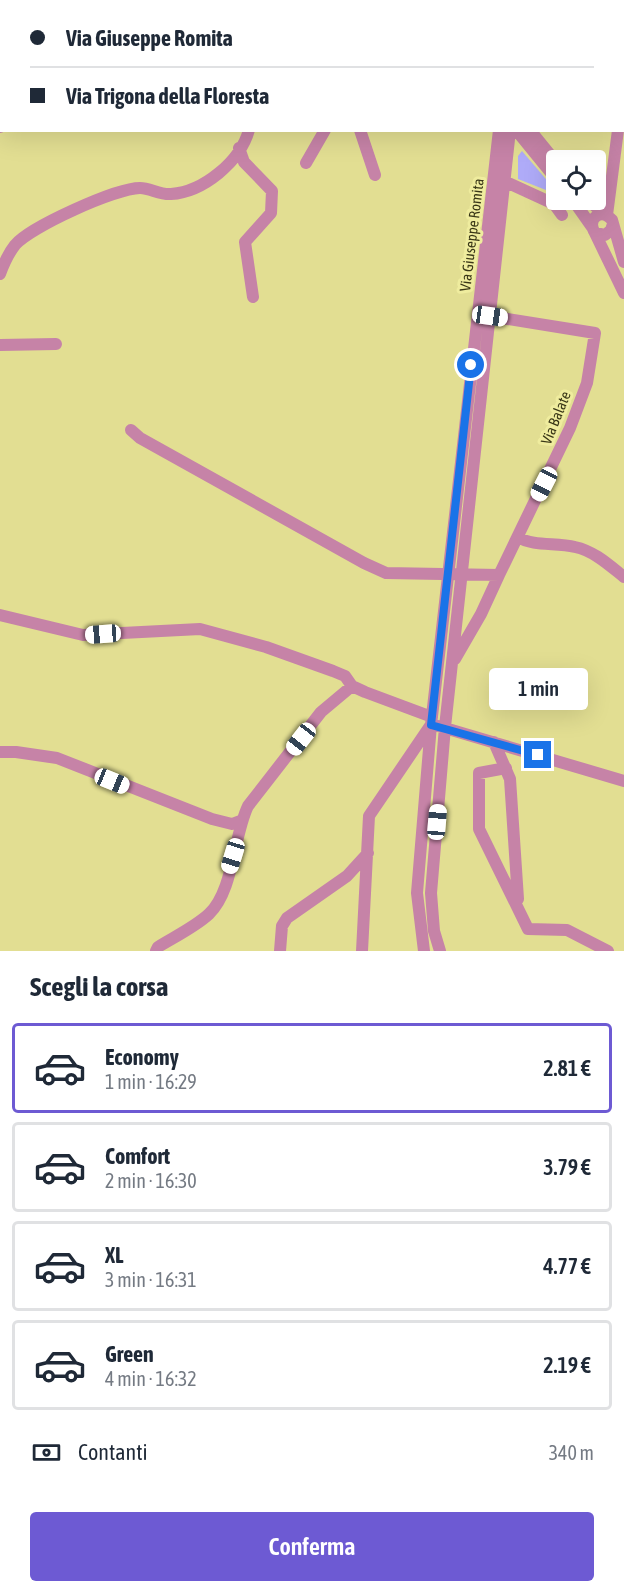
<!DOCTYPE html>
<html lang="it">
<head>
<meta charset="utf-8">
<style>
  body { margin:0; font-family:"Asap Condensed",sans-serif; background:#f2f2f3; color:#1f2937; height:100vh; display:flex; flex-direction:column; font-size:22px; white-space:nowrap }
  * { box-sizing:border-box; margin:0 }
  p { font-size:20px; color:#747a83 }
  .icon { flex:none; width:33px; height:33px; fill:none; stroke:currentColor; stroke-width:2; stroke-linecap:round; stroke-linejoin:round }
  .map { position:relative; height:951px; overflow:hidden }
  .drawer { display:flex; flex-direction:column; background:#fff; flex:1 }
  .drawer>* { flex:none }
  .top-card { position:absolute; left:0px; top:0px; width:624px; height:132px; box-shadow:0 6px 24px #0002; display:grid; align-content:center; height:132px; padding:0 30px; background:#fff }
  .fabs { position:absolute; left:546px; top:150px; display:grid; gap:12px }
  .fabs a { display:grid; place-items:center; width:60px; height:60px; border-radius:6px; background:#fff; box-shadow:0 6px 24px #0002; font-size:30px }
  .end { position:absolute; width:27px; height:27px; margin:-14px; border:8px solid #1a73e8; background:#fff; box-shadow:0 0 0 3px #fff }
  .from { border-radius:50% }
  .bubble { position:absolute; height:42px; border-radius:6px; background:#fff; box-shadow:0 6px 24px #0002; font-size:20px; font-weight:600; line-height:42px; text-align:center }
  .car { position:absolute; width:18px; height:36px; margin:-18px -9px; border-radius:8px; box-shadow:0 0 4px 2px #0007; background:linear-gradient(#fff 24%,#345 0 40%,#fff 0 76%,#345 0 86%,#fff 0) }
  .top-card b { display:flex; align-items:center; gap:21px; height:57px; font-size:22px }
  .top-card b+b { border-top:2px solid #e0e1e3 }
  .top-card i { width:15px; height:15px; background:#1f2937 }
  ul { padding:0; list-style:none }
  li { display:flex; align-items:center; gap:18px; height:90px; margin:0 12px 9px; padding:0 18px; border:3px solid #e0e1e3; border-radius:6px }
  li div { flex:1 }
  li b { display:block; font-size:22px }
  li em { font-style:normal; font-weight:600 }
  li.active { border-color:#6d5ad3 }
  li>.icon { width:54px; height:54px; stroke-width:1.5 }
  h2 { padding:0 30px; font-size:27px; line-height:72px }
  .pay { display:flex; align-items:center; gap:15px; height:66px; padding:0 30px; font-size:22px }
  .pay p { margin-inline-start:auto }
  .cta { display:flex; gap:12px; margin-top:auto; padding:12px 30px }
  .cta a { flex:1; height:69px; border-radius:6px; background:#6d5ad3; color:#fff; font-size:24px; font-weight:600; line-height:69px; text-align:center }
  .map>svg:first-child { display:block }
</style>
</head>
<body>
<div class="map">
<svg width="624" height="951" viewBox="0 0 624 951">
  <rect width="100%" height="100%" fill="#e2de92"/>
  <!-- green -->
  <path fill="#afabf8" d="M 522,151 L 556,191 L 556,194 L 518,179 L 518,156 Z"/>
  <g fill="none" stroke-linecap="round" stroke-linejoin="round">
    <!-- minor -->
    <path stroke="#c683a7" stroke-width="12" d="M 59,0 L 60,2
      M 122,0 L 123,2
      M 366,0 L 369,2
      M 403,0 L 404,2
      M 420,0 L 421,2
      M 587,0 L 589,2
      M 176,2 L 181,0
      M 286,2 L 287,0
      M 493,2 L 495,0
      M 515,2 L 517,0
      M 622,37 L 624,39
      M 0,38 L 2,38
      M 622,112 L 624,105
      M 0,127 L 2,125
      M 360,130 L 375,175
      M 516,130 L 556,179
      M 530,130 L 556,162
      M 239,148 L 244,162 L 272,191 L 271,213 L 245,242 L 253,297
      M 306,163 L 325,130
      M 504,181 L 554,204 L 562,215
      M 573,200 L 592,227
      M 588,200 L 604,214
      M 607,215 L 618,130
      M 613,224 L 611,230 L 605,235 L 595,233 C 586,219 601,207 612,220 L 624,262
      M 594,231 L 624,293
      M 0,274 C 4,263 8,254 15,245 C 30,227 116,188 140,188 C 150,188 160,195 171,194 C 203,192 240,162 249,130
      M 0,345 L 56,344
      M 131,430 L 140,438 L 364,563 L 386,573 L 499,575 L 570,428 L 587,383 L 595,333 L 483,315
      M 518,537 C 534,547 556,542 575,547 C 594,551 609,565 624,577
      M 0,615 L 83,635 L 200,629 L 266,647 L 333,671 L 345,676 L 352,686 L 365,692 L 432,717
      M 455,659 L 481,614 L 499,575
      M 438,726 L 624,781
      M 494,742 L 510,779 L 518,899
      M 0,752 L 16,752 L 57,758 L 212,819 L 232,824 L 240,821
      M 506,768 L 479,773 L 479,829 L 528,929 L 567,930 L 608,951
      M 156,951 L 158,947 C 174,937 195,927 209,914 C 234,890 233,837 248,806 L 321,712 L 352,686
      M 280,951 L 282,926 L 287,918 L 347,876 L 368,853
      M 362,951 L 369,816 L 430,726
      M 424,951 L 417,893 L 431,725 L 499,130
      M 440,951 L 434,931 L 431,893 L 445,727 L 510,130"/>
  </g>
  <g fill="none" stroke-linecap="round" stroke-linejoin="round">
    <!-- route -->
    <path stroke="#1a73e8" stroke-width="8" d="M 471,365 L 431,725 L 538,755"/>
  </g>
  <g text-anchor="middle" stroke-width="6" stroke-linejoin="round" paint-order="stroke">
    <!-- street labels -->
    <g font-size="15" fill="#393717" stroke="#efec9e">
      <text transform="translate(472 235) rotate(-83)" y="5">Via Giuseppe Romita</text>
      <text transform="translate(556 418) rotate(-68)" y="5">Via Balate</text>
    </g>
  </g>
</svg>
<div class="fabs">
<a><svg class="icon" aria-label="locate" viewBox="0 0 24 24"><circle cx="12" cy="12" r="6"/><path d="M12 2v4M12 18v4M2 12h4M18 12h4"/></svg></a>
</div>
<i class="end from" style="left:471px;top:365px"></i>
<i class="end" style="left:538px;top:755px"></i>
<div class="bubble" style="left:489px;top:668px;width:99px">1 min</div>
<i class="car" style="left:490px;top:316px;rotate:98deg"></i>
<i class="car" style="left:544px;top:484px;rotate:207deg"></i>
<i class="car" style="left:103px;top:634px;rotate:266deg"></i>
<i class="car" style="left:301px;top:739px;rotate:218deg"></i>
<i class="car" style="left:112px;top:781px;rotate:112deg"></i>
<i class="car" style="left:437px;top:822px;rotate:5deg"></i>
<i class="car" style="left:233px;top:856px;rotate:197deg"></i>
<div class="top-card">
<b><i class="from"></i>Via Giuseppe Romita</b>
<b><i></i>Via Trigona della Floresta</b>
</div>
</div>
<section class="drawer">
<h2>Scegli la corsa</h2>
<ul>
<li class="active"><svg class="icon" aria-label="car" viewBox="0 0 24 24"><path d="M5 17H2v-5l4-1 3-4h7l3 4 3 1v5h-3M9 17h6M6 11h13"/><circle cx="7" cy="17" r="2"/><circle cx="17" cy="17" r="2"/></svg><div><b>Economy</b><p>1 min · 16:29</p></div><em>2.81 €</em></li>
<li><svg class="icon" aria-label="car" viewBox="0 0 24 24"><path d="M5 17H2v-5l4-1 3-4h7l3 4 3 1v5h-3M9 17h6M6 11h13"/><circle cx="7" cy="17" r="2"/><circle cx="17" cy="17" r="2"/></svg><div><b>Comfort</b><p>2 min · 16:30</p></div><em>3.79 €</em></li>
<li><svg class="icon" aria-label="car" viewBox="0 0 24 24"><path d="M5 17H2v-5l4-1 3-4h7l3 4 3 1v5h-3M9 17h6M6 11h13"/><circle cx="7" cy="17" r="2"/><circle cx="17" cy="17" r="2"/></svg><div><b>XL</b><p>3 min · 16:31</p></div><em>4.77 €</em></li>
<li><svg class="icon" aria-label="car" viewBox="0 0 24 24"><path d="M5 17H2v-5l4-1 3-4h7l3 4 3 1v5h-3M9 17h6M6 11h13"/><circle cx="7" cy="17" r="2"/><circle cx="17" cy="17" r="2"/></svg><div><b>Green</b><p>4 min · 16:32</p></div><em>2.19 €</em></li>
</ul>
<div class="pay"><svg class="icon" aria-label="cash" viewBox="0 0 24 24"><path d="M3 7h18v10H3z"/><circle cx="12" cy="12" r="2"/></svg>Contanti<p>340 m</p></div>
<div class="cta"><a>Conferma</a></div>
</section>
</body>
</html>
